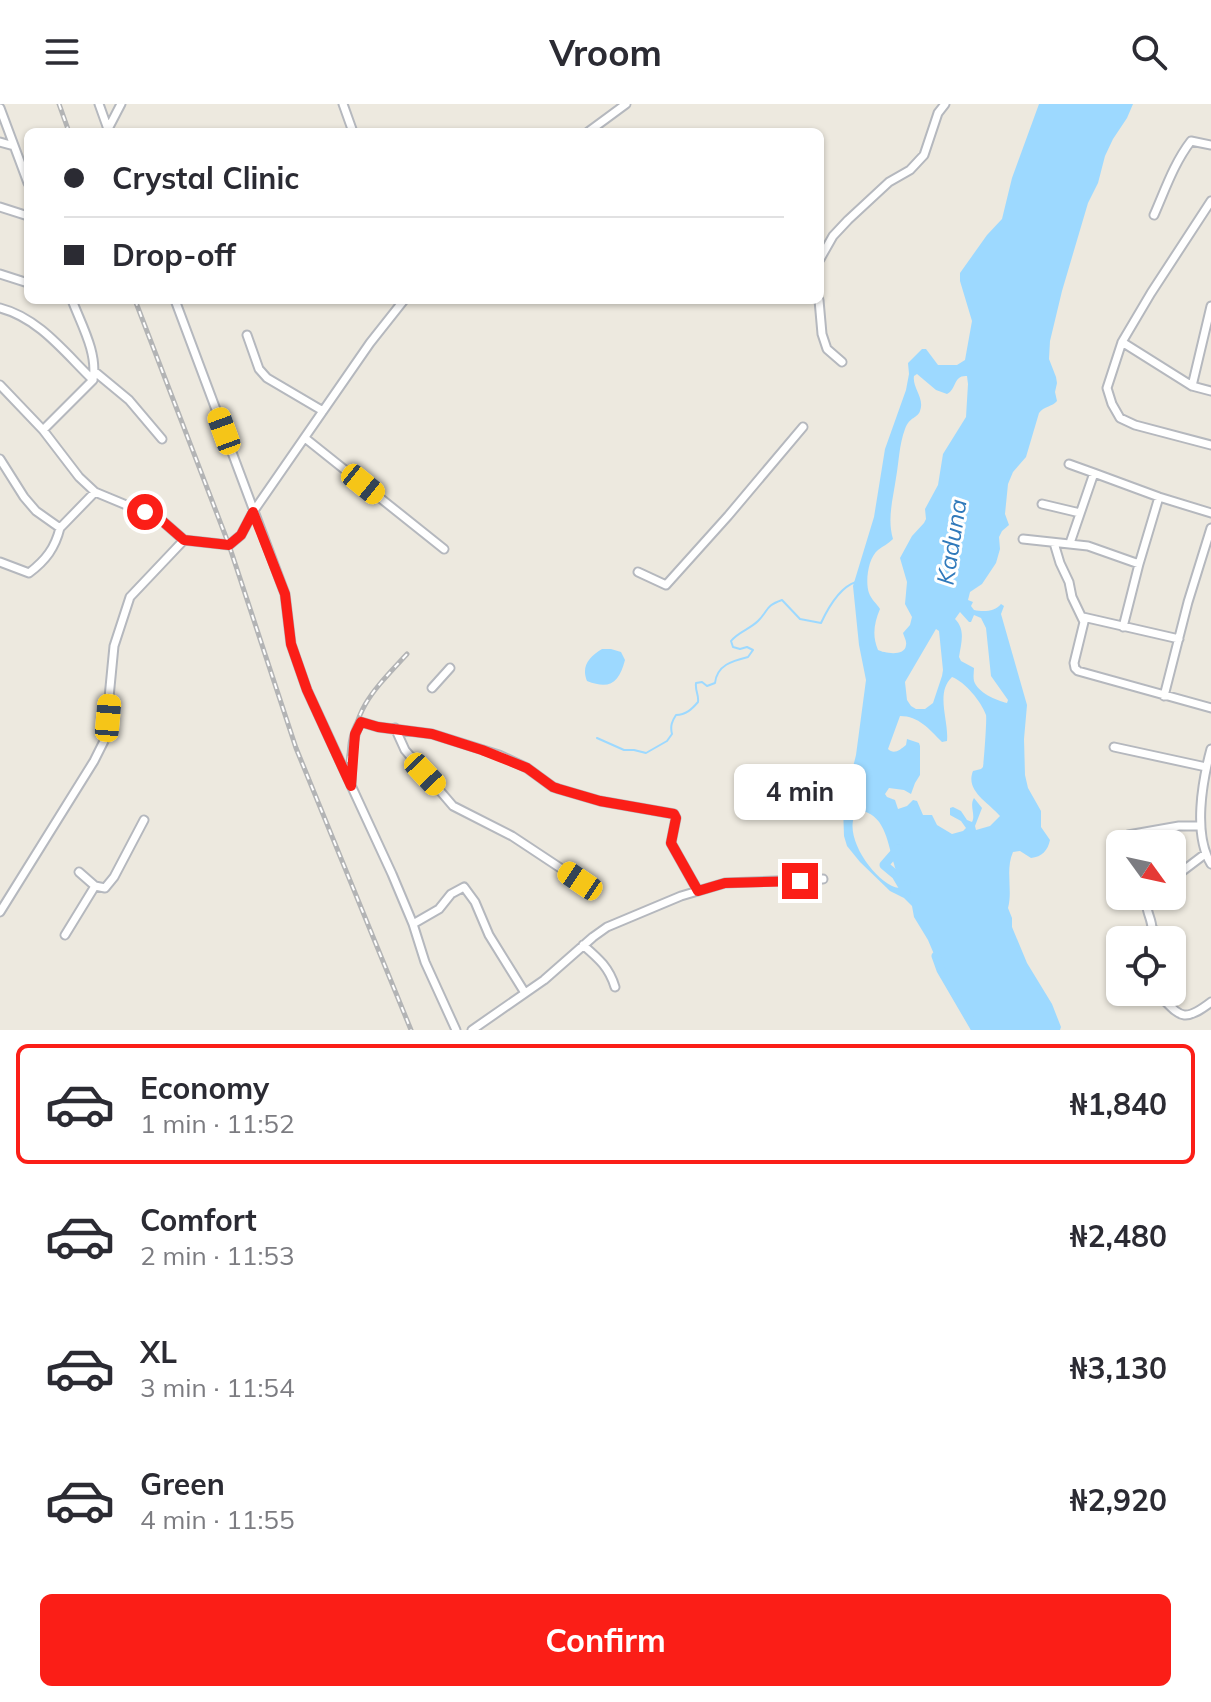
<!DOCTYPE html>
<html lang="en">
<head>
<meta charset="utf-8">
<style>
  body { margin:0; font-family:Mulish,sans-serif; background:#f7f7f7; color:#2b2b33; height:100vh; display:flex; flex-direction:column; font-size:30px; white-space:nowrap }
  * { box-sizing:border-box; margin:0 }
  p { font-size:26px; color:#7c7c81 }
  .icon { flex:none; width:44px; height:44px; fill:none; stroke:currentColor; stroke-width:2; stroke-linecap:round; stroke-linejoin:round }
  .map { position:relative; height:926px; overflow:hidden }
  .details { display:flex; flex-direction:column; background:#fff; flex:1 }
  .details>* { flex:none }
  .hud { position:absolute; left:24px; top:24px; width:800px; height:176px; border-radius:12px; box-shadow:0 2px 6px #0004; display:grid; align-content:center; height:176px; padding:0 40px; background:#fff }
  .needle { width:52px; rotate:123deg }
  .controls { position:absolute; left:1106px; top:726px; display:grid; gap:16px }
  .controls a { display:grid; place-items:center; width:80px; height:80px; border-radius:12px; background:#fff; box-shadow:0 2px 6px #0004; font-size:40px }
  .end { position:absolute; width:36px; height:36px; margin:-18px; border:10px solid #fb1e17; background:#fff; box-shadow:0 0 0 4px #fff }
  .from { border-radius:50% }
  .bubble { position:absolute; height:56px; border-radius:12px; background:#fff; box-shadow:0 2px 6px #0004; font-size:26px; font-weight:700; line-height:56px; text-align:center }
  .car { position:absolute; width:24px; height:48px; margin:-24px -12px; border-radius:10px; box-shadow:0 0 6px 2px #0007; background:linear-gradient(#f5c518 24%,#345 0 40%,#f5c518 0 76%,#345 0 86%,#f5c518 0) }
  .hud b { display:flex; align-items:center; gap:28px; height:76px; font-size:30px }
  .hud b+b { border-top:2px solid #e1e1e2 }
  .hud i { width:20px; height:20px; background:#2b2b33 }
  ul { padding:14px 0 0; list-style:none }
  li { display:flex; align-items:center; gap:24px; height:120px; margin:0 16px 12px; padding:0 24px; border:4px solid transparent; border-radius:12px }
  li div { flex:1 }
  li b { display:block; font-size:30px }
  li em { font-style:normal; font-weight:700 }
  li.active { border-color:#fb1e17 }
  li>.icon { width:72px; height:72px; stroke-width:1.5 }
  .cta { display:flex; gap:16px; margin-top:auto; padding:16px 40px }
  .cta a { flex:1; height:92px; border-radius:12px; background:#fb1e17; color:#fff; font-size:32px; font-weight:700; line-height:92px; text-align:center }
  header { display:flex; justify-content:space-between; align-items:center; height:104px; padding:0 40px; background:#fff; font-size:36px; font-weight:700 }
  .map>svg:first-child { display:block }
</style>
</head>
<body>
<header><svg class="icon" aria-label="menu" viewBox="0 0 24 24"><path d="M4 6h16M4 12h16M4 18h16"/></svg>Vroom<svg class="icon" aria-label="search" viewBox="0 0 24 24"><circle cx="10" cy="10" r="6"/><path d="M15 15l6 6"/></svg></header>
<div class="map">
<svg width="1211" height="926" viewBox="0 0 1211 926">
  <rect width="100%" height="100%" fill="#ede9df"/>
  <!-- water -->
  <path fill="#9dd9ff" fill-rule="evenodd" d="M 1039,0 L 1133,0 L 1127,14 L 1113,35 L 1105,52 L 1098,79 L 1088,99 L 1062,187 L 1050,237 L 1049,255 L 1056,273 L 1057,279 L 1055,288 L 1057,297 C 1052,303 1044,302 1039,309 L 1026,353 L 1013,368 L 1008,380 L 1005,410 L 1009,421 L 1002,427 L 999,433 L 1000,445 L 996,459 L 982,480 L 970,488 L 968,496 L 973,498 L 971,502 L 974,506 C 983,508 995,508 1001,500 L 1004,502 L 1001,510 L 1027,601 L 1024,635 L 1025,671 L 1028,684 L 1041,707 L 1041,723 L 1050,736 C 1048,746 1042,753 1031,754 L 1020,747 L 1013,748 C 1005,766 1013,786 1008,804 L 1012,814 L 1012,823 L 1027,859 L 1052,900 L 1061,923 L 1060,926 L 978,926 L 939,862 L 928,836 L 914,813 L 912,802 L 904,794 L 890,787 L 860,758 L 847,742 L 844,732 L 843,703 L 856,651 L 866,576 L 859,541 L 853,482 L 874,413 L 885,345 L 906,286 L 909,270 L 908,259 L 922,245 L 926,245 L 938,261 L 957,261 L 965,256 L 972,217 L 960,177 L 960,169 L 987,131 L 1002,115 L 1012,74 ZM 917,270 L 936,286 L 947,290 C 957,285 953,271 967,272 L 968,280 L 966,313 L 943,350 L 938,381 L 925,405 L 926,415 L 924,419 L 912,432 L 900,454 L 907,478 L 905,500 L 912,513 L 910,521 L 903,529 C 904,533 907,537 906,541 C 905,553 884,549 878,546 C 872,532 874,519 880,505 C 877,500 871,495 869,489 C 865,478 868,454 878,446 C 883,442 888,440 893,435 C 887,415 893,395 896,374 C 899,358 899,341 905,325 C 910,312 917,315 920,307 C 925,294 912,284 914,272 ZM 960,508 L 969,518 L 971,518 L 974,511 L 981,514 L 986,524 L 991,572 L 1008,596 L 1007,599 C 996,596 978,589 974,577 C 973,572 974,568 974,564 L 961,557 L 959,553 C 961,539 966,526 955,515 ZM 936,525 L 939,527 L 943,566 L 942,572 L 933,599 L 925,605 L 916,605 L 911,602 L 907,596 L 905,578 ZM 952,573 C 965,578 981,597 986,611 C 987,615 984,656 983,663 L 981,665 L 973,667 C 965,687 988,698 1000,712 L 990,722 L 976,726 L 975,722 L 982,704 L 974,694 C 969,702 976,711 972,718 L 967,716 L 961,707 L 953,703 L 950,704 L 950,711 L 961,717 L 966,724 L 963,727 L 952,730 L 937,721 L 932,711 L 923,711 L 917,697 L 913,696 L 907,702 L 898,705 L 895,696 L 887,693 L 885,690 L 889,684 L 904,686 L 911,690 L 915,679 L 920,671 L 920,642 L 919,639 L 907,635 L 906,641 C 900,646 894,651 888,645 L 900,612 C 919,612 929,625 942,638 L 947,637 C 949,616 935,589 952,573 ZM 863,707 C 886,713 888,741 894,760 C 896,769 901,774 899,784 C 877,781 843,734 855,711 Z
    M 602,545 L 611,545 L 621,548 L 625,556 C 619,579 610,586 587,577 C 581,562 589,553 602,545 Z"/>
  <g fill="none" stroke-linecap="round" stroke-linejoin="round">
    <!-- stream -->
    <path stroke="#9dd9ff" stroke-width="2" d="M 597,634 L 624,646 L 634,646 L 646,649 L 667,637 L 672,630 C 670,622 672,617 676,611 C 686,611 692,605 698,598 C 699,590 695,588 696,579 L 702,578 L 707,582 L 715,579 C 717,561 732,557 748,553 L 753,546 L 747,543 L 740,545 L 733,543 L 731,537 C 738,528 750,525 758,517 C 769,506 765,502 782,496 L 800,515 L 821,519 C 828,504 840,483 856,478"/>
    <!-- river -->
    <path stroke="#9dd9ff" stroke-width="9" d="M 898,745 L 884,761 L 896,771 L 906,788
      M 936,852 L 941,866 L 976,926"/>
    <!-- minor casing -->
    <g stroke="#b5b8be" stroke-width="11">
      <path id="minor" d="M 99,0 L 109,28
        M 343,0 L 353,28
        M 0,4 L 28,79
        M 108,25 L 121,0
        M 588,28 L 626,0
        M 0,38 L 14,42
        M 1211,97 L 1151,189 L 1122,238 L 1107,284 L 1112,300 L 1120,314 L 1135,321 L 1211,341
        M 0,103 L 28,112
        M 1154,111 C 1165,86 1174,59 1191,37 L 1211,41
        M 820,155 L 833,132 L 848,116 L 889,78 L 910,66 L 924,51 L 938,9 L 945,0
        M 0,170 L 28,179
        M 175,196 L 285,490 L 291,540 L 307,586 L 392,770 L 413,820 L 425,858 L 456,926
        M 819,196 L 822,230 L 827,245 L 842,258
        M 0,204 C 39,214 65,249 93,276
        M 247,231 L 259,265 L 267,274 L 323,307
        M 1122,238 L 1192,282 L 1211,202
        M 94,267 L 129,296 L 162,335
        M 0,281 L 43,326 L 79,373 L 95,388 L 160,415 L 184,436 L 229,441 L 241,431 L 253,408 L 370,239 L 404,196
        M 1192,282 L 1211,287
        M 43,326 L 93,276 C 98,249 81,220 72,196
        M 305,334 L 444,445
        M 0,355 L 24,393 L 36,407 L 60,424 L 95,388
        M 1069,360 L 1094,369
        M 1042,400 L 1080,409
        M 1023,435 L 1088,442 L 1139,460
        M 1054,439 L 1060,459 L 1069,478 L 1072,493 L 1084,518 L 1074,559 L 1075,564 L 1078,567 L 1211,604
        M 1070,439 L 1094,369 L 1159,393 L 1211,409
        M 0,458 L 29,469 C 46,456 55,444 60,424
        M 638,468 L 666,481 L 728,412 L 803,323
        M 1083,513 L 1179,535
        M 1123,523 L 1139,460 L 1159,393
        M 432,584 L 450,564
        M 1164,592 L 1188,498 L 1211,424
        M 395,624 L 405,646 L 453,702 L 512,732 L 580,777
        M 1114,643 L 1206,663
        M 1211,645 C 1202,678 1193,730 1211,760
        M 351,680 C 353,659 349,635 361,618 L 378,623 L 432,630 L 499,651 L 527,664 L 553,683 L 559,685 L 600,697 L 674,710 L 676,714 L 671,739 L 698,787
        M 1128,731 L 1179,722 L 1200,722
        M 79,768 L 95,782 L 105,784 L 114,773 L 144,716
        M 1172,775 L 1205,750
        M 1150,792 C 1142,804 1152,812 1152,825 L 1158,828 L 1159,836
        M 0,808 L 94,657 L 105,635 L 114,542 L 130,493 L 184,436
        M 413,820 L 439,805 L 451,790 L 464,783 L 475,798 L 489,831 L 525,889
        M 65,831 L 95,782
        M 1138,836 L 1152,825
        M 583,841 C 598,854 609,863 615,883
        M 1156,888 C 1180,911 1181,921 1211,898
        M 472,926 L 544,876 L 593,833 L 607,823 L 681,792 L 725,779 L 823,775"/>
    </g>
    <!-- minor -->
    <use href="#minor" stroke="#fff" stroke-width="7"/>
    <!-- rail casing -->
    <g stroke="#b3b4b5" stroke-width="5">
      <path id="rail" d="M 59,0 L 69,28
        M 135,196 L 229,441 L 296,644 L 411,926
        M 348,658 C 356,602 370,590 407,550"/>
    </g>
    <!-- rail -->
    <use href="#rail" stroke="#fff" stroke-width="2" stroke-dasharray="6" stroke-linecap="butt"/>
  </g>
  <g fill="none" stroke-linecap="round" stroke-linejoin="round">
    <!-- route -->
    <path stroke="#fb1e17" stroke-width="10" d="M 145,408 L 160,415 L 184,436 L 229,441 L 241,431 L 253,408 L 285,490 L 291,540 L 307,586 L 351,682 L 355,630 L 361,618 L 378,623 L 432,630 L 482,646 L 527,664 L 553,683 L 559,685 L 600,697 L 674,710 L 676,714 L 671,739 L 698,787 L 725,779 L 800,777"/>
  </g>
  <g text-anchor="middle" stroke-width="6" stroke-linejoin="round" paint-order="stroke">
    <!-- water labels -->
    <g font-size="24" font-style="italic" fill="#307abb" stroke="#fff">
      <text transform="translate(952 438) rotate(-81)" y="8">Kaduna</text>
    </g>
  </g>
</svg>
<div class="controls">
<a><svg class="needle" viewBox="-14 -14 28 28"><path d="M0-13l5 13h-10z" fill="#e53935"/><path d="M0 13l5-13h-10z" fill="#7c7c81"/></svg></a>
<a><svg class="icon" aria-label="locate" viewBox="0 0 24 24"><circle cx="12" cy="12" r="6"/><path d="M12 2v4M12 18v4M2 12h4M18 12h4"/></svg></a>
</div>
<i class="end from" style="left:145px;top:408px"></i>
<i class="end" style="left:800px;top:777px"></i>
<div class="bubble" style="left:734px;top:660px;width:132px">4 min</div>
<i class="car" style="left:224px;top:327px;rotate:340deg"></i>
<i class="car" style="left:363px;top:380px;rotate:129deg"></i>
<i class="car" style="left:108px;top:614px;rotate:5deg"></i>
<i class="car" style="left:425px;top:670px;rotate:137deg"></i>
<i class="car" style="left:580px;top:777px;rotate:304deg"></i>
<div class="hud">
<b><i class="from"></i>Crystal Clinic</b>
<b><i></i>Drop-off</b>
</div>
</div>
<section class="details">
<ul>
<li class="active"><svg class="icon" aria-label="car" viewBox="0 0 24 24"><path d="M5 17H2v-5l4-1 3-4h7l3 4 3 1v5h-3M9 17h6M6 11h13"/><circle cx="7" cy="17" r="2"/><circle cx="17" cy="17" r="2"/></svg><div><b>Economy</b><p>1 min · 11:52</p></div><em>₦1,840</em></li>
<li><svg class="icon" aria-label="car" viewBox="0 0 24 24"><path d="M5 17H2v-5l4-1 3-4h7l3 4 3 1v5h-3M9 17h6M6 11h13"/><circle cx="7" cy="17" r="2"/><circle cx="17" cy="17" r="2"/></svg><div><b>Comfort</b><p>2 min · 11:53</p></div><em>₦2,480</em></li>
<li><svg class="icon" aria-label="car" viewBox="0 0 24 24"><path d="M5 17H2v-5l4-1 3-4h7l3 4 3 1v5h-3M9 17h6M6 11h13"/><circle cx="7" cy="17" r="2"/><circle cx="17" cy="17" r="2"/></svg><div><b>XL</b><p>3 min · 11:54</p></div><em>₦3,130</em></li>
<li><svg class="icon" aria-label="car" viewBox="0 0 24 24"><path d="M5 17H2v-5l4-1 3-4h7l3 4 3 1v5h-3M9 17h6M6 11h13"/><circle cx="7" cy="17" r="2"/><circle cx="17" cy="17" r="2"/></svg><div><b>Green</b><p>4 min · 11:55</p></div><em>₦2,920</em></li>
</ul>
<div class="cta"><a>Confirm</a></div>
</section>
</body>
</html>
